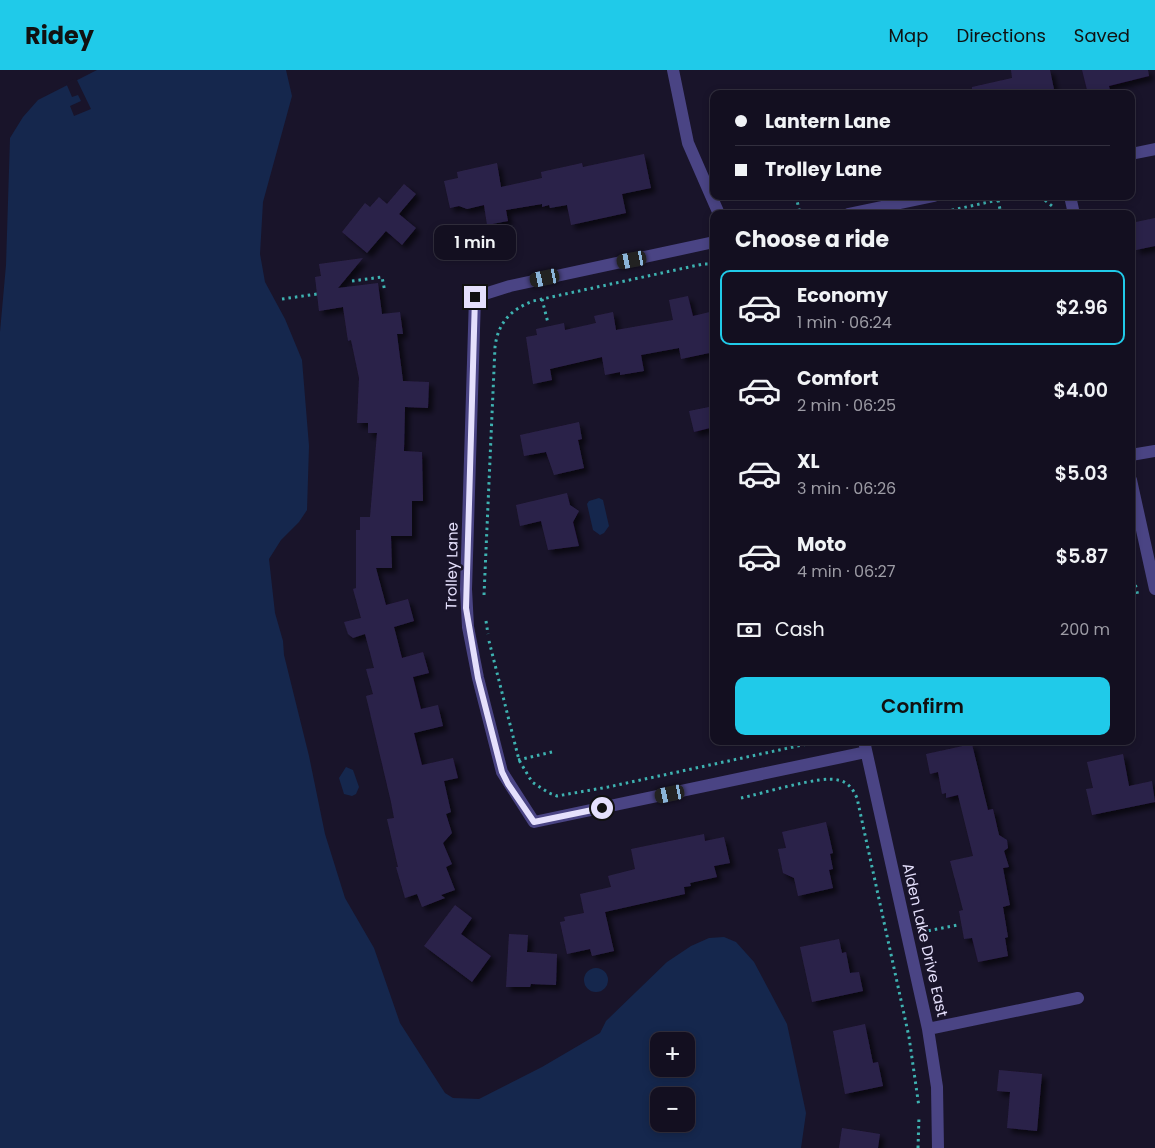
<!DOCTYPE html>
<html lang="en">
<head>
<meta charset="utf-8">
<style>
  body { margin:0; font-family:Poppins,sans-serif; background:#1c1829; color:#f1f3f6; height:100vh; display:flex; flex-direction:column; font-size:19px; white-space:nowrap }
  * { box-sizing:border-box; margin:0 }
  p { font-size:16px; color:#9d9ca5 }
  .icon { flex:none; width:28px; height:28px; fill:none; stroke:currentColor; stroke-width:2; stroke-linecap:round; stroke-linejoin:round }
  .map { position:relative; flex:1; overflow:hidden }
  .sheet { position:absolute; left:710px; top:140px; width:425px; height:535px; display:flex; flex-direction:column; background:#130f20; border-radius:10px; box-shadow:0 2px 8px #0003,0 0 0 1px #322f3e }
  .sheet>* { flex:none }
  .guide { position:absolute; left:710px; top:20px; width:425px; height:110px; border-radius:10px; box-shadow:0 2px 8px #0003,0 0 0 1px #322f3e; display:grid; align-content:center; height:110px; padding:0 25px; background:#130f20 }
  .buttons { position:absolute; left:650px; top:962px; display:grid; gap:10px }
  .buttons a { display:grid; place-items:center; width:45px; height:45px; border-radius:10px; background:#130f20; box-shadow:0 2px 8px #0003,0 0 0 1px #322f3e; font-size:25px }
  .end { position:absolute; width:22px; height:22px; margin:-11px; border:6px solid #e5e0fc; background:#111; box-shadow:0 0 0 2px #111 }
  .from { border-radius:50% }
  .bubble { position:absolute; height:35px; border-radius:10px; background:#130f20; box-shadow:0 2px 8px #0003,0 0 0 1px #322f3e; font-size:16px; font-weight:600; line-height:35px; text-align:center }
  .car { position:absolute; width:15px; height:30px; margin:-15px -8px; border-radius:6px; box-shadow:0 0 4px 1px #0007; background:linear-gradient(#222 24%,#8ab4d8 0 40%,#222 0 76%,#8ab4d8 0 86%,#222 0) }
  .guide b { display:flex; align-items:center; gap:18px; height:48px; font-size:19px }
  .guide b+b { border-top:1px solid #322f3e }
  .guide i { width:12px; height:12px; background:#f1f3f6 }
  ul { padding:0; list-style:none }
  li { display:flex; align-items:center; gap:15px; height:75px; margin:0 10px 8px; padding:0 15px; border:2px solid transparent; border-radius:10px }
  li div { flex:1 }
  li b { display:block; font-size:19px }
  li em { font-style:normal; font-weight:600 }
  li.on { border-color:#20cae9 }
  li>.icon { width:45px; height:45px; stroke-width:1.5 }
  h2 { padding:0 25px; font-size:22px; line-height:60px }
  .pay { display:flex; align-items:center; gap:12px; height:55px; padding:0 25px; font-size:19px }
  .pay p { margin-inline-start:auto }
  .action { display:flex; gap:10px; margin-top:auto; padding:10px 25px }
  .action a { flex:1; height:58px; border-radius:10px; background:#20cae9; color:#111; font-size:20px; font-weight:600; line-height:58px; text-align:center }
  header { display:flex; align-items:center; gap:30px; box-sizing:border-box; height:70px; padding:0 25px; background:#20cae9; color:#111 }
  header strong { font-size:24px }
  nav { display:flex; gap:28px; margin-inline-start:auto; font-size:18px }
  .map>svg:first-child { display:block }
</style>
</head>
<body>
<header>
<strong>Ridey</strong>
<nav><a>Map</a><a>Directions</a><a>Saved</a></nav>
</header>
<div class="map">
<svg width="1155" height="1078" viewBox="0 0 1155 1078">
  <defs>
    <filter id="shadow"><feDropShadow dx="4.5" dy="4.5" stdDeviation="2.5" flood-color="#0009"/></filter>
  </defs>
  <rect width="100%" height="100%" fill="#19142a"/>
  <!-- water -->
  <path fill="#15274d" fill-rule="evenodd" d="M 97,0 L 286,0 L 292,26 L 263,132 L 260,184 L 265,212 L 285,249 L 302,290 L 309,376 L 307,440 L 299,452 L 281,470 L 269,489 L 275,543 L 283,571 L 284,585 L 309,686 L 325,764 L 345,828 L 374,878 L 400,953 L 445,1023 L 453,1028 L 479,1029 L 542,997 L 600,963 L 606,951 L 667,892 L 691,876 L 709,868 L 724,867 L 736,872 L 754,892 L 787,954 L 806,1043 L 801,1078 L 0,1078 L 0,262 L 6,195 L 10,68 L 23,47 L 38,30 ZM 659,971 L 686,971 L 686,999 L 659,999 ZM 659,1026 L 686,1026 L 686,1054 L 659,1054 Z
    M 599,428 L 603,430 L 609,456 L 604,463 L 600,465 L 593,460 L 587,434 L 589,431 Z
    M 346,697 L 353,700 L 359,717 L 356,724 L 352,726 L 344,724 L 339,708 Z
    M584 910a12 12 0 1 1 24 0a12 12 0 1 1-24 0Z"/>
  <!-- pier -->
  <path fill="#19142a" d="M 76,8 L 91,39 L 74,46 L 70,36 L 81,31 L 78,25 L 72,27 L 66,13 Z"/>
  <!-- building -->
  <path fill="#2c2249" filter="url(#shadow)" d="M 1011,0 L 1050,0 L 1055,24 L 972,24 L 972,17 L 1012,8 Z
    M 1082,0 L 1148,0 L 1149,6 L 1109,16 L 1111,24 L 1088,24 Z
    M 644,84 L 651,118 L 622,124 L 626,143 L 571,155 L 567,135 L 550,138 L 549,135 L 542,137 L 542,134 L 506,140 L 508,151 L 487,155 L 484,135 L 467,139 L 459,136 L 450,138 L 444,111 L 458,108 L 457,102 L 497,93 L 501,117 L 542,108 L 541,102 L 582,93 L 583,97 Z
    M 404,114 L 416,124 L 399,144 L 416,158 L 402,175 L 386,161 L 367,183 L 342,162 L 365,133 L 370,137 L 379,127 L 387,134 Z
    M 1155,148 L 1155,176 L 1136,180 L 1131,153 Z
    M 363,188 L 338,218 L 378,213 L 382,244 L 400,242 L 403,264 L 397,264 L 403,311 L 429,312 L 428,338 L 405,337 L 404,381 L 422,382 L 423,431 L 412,431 L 412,466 L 391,466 L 392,498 L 376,498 L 386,535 L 408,529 L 414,551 L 394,557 L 402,588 L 423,582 L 429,603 L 413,607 L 421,639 L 438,635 L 443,656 L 414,663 L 422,695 L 453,688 L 458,708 L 444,711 L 451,742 L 446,744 L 452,763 L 443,773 L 452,794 L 446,797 L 455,820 L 441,825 L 445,828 L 422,837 L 417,824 L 405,828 L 396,797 L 398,797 L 387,749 L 394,748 L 391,732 L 366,626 L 373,624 L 366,599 L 374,598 L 365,564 L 353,568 L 348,564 L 344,552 L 361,548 L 353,519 L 356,518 L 356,460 L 360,460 L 360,447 L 370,447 L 377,363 L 368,363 L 368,353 L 357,353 L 359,308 L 351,270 L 348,271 L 343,237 L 319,241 L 315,207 L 321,206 L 319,194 Z
    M 688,226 L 693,246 L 714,241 L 714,282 L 681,289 L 679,278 L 641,285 L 644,301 L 620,305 L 620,302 L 605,305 L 602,287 L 550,299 L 552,310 L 533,314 L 526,267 L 537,265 L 536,259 L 564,253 L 565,260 L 596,253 L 594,246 L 613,242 L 616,260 L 673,250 L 669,230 Z
    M 714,336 L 714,357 L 694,362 L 689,341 Z
    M 579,352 L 582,369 L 578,370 L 584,398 L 554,405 L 546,382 L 524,386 L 520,365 Z
    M 567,423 L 570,435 L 579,441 L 573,452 L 579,476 L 548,480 L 541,451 L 520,456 L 516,435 Z
    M 972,674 L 988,740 L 993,739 L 999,765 L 1007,770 L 1008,778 L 1004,781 L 1009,797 L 1003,798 L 1010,835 L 1003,837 L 1008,867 L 1005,868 L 1008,886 L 978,892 L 972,868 L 964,869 L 959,841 L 963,840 L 950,791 L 973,786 L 958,725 L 946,728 L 946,723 L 942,724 L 938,702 L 930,704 L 926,684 Z
    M 1123,684 L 1129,716 L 1152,711 L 1155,732 L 1092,745 L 1086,719 L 1093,718 L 1087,692 Z
    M 826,752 L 833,783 L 830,784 L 833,799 L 829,800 L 833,818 L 798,826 L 794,808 L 783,803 L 778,779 L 786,778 L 782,762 Z
    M 704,764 L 705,771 L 724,767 L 730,793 L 714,796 L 717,807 L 690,813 L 691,816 L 684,817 L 685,824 L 605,842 L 614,881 L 592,886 L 590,879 L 567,884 L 560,852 L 565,851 L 564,847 L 584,843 L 580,824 L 611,817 L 608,806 L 635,799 L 631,779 Z
    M 455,835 L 472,848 L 461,864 L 491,886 L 472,912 L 424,876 Z
    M 509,864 L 528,865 L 527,882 L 557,884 L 556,915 L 531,914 L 530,917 L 506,917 Z
    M 839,869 L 842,883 L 846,882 L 850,903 L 859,902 L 863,921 L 812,932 L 800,877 Z
    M 865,954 L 873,993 L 878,992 L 883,1016 L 845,1024 L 833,961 Z
    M 999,1000 L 1042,1004 L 1037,1061 L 1007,1058 L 1010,1022 L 997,1021 Z
    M 842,1058 L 880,1064 L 878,1078 L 839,1078 Z"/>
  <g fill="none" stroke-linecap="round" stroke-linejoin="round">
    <!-- path -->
    <path stroke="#3eb2b1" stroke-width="3" stroke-dasharray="2.5 4" stroke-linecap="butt" d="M 796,126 L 800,144
      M 1040,126 L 1052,136 L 1055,144
      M 998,130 L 1001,144
      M 939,143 L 1016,126
      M 352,211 L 382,207 L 385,222
      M 282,229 L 317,224
      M 542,229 L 548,253
      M 1131,496 L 1138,526
      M 484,525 L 495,277 C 498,253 510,240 533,231 L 703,194 L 714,194
      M 486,551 L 488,564
      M 489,571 L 519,690 L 532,712 L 549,723 L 557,726 L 608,717 L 821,671
      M 518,690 L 552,682
      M 741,728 C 761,724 821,705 838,710 C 848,712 853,719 857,728 L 909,967 L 919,1037
      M 922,862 L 958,855
      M 918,1078 L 919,1046"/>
    <!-- minor -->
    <path stroke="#4a4484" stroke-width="12" d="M 673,0 L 688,73 L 719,144
      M 1131,84 L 1155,79
      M 1070,126 L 1074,144
      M 848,144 L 934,126
      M 714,172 L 510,216 L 475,227 L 466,519 L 468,557 L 478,608 L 502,702 L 534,752 L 866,682
      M 1131,385 L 1155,381
      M 1131,410 L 1155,519
      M 864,671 L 928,959 L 937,1017 L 938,1078
      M 928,959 L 1078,928"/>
  </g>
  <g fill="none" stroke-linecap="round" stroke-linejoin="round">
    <!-- route -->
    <path stroke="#e5e0fc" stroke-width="6" d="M 475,227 L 466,538 L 478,608 L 502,702 L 508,714 L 534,752 L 602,738"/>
  </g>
  <g text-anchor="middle" stroke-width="5" stroke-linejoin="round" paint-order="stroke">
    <!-- street labels -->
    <g font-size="15" fill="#e5e0fc" stroke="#19142a">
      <text transform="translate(452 496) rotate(-89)" y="5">Trolley Lane</text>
      <text transform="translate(925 870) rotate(77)" y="5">Alden Lake Drive East</text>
    </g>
  </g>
</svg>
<div class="buttons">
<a>+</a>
<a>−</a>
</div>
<i class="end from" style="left:602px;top:738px"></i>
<i class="end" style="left:475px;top:227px"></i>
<div class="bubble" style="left:434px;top:155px;width:82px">1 min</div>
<i class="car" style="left:632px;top:190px;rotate:259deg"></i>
<i class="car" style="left:545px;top:208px;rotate:258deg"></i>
<i class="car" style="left:670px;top:724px;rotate:258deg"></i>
<div class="guide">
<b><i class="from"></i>Lantern Lane</b>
<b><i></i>Trolley Lane</b>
</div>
<section class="sheet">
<h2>Choose a ride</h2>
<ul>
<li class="on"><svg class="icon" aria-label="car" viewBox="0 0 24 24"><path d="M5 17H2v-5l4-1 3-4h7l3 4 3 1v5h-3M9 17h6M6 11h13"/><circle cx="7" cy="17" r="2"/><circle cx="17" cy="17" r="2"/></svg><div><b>Economy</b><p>1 min · 06:24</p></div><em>$2.96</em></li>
<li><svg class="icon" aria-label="car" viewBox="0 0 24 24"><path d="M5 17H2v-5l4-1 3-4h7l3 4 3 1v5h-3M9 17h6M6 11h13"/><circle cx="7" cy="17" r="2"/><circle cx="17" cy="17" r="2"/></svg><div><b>Comfort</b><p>2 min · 06:25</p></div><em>$4.00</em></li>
<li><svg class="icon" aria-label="car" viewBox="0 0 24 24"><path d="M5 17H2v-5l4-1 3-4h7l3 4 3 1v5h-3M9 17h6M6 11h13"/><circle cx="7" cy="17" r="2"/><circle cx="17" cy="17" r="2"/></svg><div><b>XL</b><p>3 min · 06:26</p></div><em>$5.03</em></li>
<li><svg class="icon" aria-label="car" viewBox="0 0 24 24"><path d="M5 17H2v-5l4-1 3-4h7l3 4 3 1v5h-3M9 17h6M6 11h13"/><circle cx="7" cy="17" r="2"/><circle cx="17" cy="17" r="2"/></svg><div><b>Moto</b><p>4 min · 06:27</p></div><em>$5.87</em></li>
</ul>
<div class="pay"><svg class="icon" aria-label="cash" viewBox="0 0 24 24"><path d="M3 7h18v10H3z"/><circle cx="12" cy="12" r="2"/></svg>Cash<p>200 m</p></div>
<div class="action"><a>Confirm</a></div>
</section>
</div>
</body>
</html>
